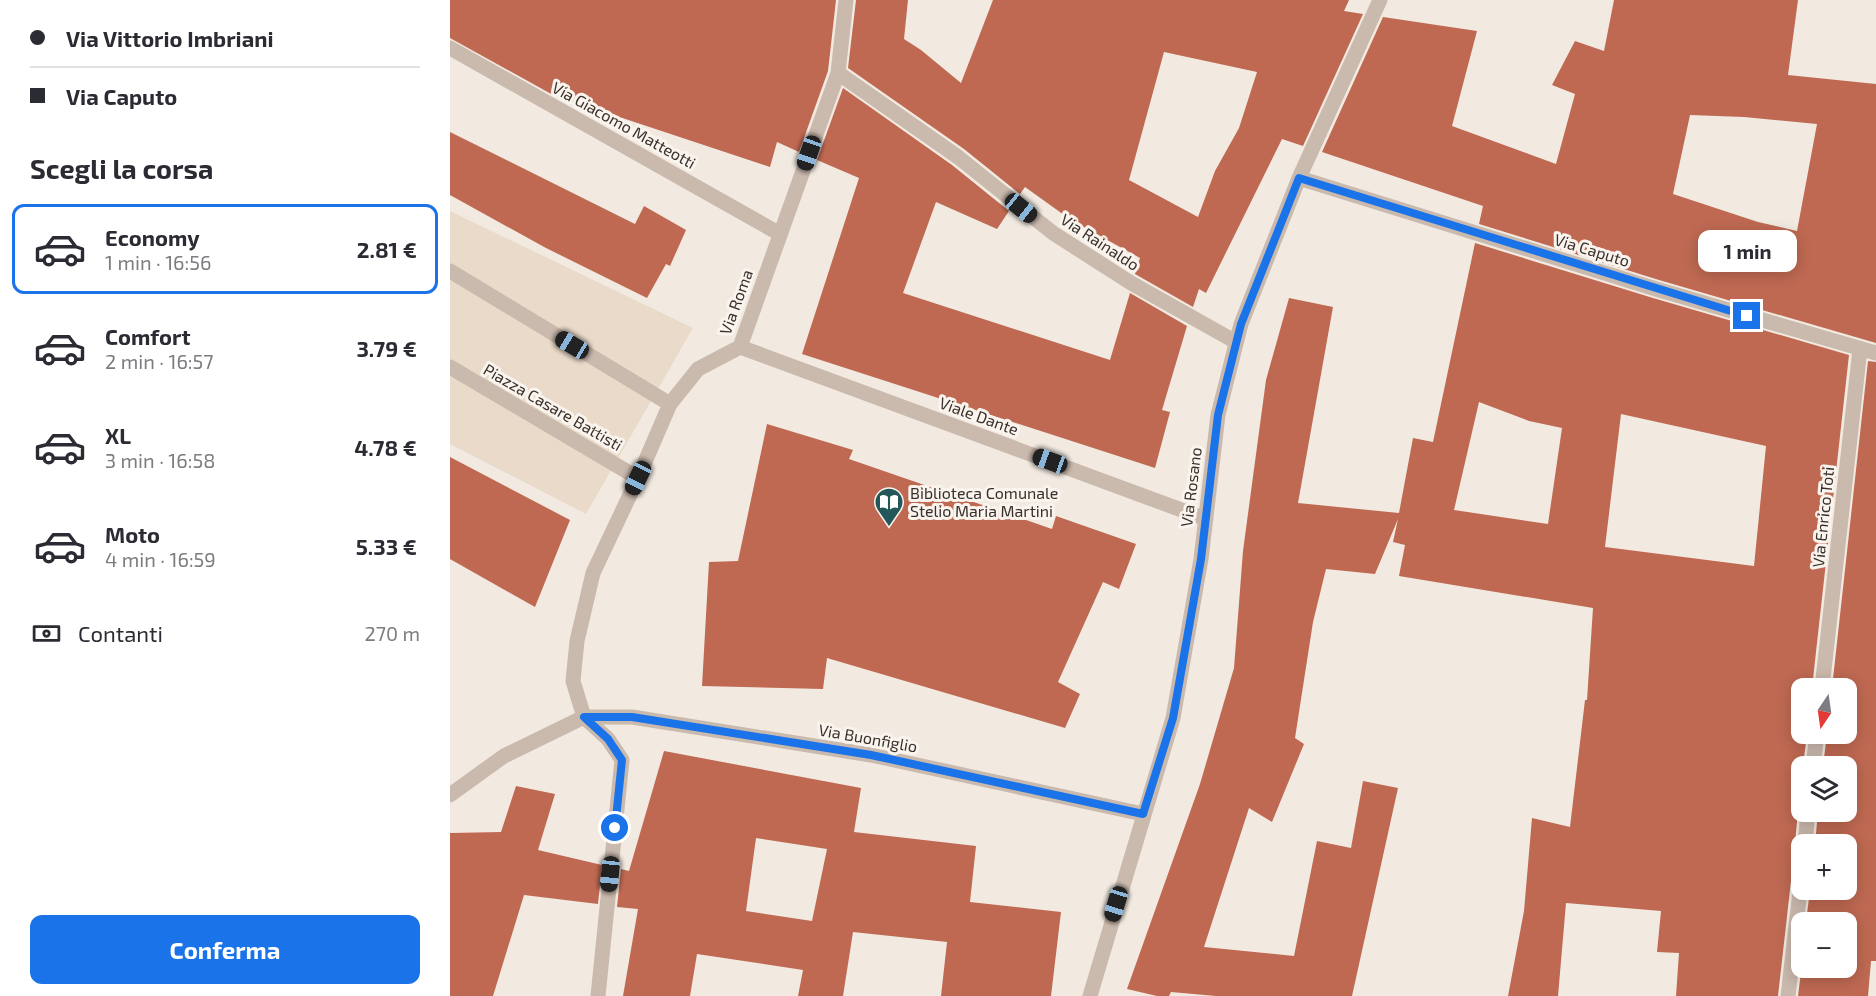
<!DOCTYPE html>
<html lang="it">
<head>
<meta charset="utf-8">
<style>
  body { margin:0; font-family:"Exo 2",sans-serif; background:#f2f2f3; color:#2b2b33; height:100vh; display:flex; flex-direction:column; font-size:22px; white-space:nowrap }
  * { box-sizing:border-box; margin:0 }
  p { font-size:20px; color:#7c7c81 }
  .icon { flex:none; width:33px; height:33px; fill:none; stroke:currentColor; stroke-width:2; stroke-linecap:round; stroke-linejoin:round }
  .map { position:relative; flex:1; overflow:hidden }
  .details { display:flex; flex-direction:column; background:#fff; width:450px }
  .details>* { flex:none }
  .guide { display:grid; align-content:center; height:132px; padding:0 30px; background:#fff }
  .needle { width:39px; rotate:193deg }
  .fabs { position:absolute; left:1341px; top:678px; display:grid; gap:12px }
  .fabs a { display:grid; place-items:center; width:66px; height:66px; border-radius:12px; background:#fff; box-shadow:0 3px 15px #0003; font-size:30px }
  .end { position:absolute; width:27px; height:27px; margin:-14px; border:8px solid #1a73e8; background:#fff; box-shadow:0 0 0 3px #fff }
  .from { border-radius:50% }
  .bubble { position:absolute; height:42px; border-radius:12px; background:#fff; box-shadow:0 3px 15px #0003; font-size:20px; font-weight:700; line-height:42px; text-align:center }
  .car { position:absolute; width:18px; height:36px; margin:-18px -9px; border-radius:8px; box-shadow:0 0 4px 2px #0007; background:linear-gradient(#222 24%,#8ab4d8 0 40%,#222 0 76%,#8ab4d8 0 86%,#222 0) }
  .guide b { display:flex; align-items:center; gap:21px; height:57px; font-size:22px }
  .guide b+b { border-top:2px solid #e1e1e2 }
  .guide i { width:15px; height:15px; background:#2b2b33 }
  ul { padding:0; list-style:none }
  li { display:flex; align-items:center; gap:18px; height:90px; margin:0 12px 9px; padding:0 18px; border:3px solid transparent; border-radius:12px }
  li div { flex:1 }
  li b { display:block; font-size:22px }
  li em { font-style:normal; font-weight:700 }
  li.on { border-color:#1a73e8 }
  li>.icon { width:54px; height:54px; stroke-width:1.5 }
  h2 { padding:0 30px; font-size:27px; line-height:72px }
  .pay { display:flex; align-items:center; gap:15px; height:66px; padding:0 30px; font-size:22px }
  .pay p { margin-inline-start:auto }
  .action { display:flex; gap:12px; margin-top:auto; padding:12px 30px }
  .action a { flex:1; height:69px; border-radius:12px; background:#1a73e8; color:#fff; font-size:24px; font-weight:700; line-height:69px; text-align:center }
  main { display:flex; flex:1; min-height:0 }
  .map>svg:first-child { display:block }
</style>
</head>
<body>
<main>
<section class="details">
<div class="guide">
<b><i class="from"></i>Via Vittorio Imbriani</b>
<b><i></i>Via Caputo</b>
</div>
<h2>Scegli la corsa</h2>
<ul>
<li class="on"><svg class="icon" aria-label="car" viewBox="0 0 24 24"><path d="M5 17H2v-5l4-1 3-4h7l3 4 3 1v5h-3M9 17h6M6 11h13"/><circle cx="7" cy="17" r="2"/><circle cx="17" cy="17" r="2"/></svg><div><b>Economy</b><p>1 min · 16:56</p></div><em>2.81 €</em></li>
<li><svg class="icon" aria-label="car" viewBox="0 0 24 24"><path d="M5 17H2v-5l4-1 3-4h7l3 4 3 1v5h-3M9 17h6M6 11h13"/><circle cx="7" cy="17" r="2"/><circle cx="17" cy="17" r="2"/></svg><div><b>Comfort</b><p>2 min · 16:57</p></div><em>3.79 €</em></li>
<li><svg class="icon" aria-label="car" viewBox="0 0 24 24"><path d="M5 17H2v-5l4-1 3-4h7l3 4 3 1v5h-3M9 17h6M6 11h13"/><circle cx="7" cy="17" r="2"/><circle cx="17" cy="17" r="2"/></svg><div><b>XL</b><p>3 min · 16:58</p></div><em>4.78 €</em></li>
<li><svg class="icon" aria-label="car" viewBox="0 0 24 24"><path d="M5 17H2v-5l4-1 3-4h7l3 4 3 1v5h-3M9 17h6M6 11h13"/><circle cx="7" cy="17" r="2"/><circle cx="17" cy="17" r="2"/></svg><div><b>Moto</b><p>4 min · 16:59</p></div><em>5.33 €</em></li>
</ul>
<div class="pay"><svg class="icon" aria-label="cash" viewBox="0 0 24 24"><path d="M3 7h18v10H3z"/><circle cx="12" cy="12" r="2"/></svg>Contanti<p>270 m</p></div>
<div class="action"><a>Conferma</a></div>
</section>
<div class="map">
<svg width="1426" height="996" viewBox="0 0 1426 996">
  <rect width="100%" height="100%" fill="#f2eae1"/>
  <!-- plaza -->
  <path fill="#e9dac9" d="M 0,211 L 243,328 L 136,514 L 0,444 Z"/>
  <!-- building -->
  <path fill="#bf6952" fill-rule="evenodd" d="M 0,0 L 386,0 L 378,71 L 349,152 L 327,142 L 320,167 L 103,95 L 0,38 Z
    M 406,0 L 458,0 L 454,39 L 471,50 L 511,83 L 543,0 L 899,0 L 894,11 L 913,14 L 853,146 L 832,139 L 756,293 L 749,289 L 743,307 L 685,274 L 690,258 L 621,220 L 575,187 L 570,194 L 514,149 L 398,68 ZM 714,52 L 807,72 L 789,128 L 765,171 L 748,217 L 679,180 Z
    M 1164,0 L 1348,0 L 1338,75 L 1426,84 L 1426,343 L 1209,280 L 1029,224 L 1033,206 L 872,152 L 933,17 L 1027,31 L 1002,126 L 1106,164 L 1125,94 L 1102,85 L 1125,41 L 1154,51 ZM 1240,115 L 1294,117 L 1367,124 L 1347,231 L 1308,222 L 1223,194 Z
    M 393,88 L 502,165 L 559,211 L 547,229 L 486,202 L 453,293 L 660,360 L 680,293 L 737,326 L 712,410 L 720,412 L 705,468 L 352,354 L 409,178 L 367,160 Z
    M 0,132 L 185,224 L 194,206 L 236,230 L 220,266 L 216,264 L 197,298 L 96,248 L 0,195 Z
    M 1025,243 L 1203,298 L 1399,355 L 1362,688 L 1352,688 L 1352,734 L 1357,734 L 1353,766 L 1352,766 L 1352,805 L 1348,811 L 1345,843 L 1346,849 L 1352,853 L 1352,863 L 1345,867 L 1342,872 L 1328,996 L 1226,996 L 1229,953 L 1207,952 L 1211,911 L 1116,903 L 1108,996 L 1058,996 L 1074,911 L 1082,818 L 1120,827 L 1135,700 L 1137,700 L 1143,608 L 949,576 L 955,545 L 943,542 L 948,519 L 925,574 L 876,569 L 863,622 L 845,738 L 854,744 L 822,822 L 799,808 L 754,947 L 844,956 L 867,841 L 901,848 L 913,781 L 948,788 L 902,996 L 766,996 L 721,992 L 719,996 L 707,996 L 677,989 L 750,784 L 784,668 L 793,551 L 816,380 L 839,298 L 883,307 L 848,503 L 949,513 L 963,438 L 983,442 ZM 1029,402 L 1079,421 L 1112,428 L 1098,524 L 1004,510 ZM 1171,414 L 1316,446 L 1304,566 L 1155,547 Z
    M 1418,361 L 1426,362 L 1426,961 L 1421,961 L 1418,996 L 1348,996 L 1352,964 L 1352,968 L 1396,968 L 1396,922 L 1356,922 L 1360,890 L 1396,890 L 1396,844 L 1365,844 L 1368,812 L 1396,812 L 1396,766 L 1373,766 L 1377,734 L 1396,734 L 1396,688 L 1382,688 Z
    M 317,424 L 403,450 L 399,459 L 602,529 L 606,516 L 686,544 L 669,589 L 653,582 L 608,682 L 630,694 L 615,728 L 377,658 L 373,689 L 252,686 L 259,562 L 288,561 Z
    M 0,457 L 120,520 L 85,607 L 0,559 Z
    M 214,751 L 411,788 L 404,832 L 526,846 L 520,902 L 611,912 L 601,996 L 491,996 L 497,942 L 403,932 L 393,996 L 348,996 L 353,970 L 247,954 L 240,996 L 173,996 L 188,909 L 167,907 L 171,869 L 179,871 ZM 306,838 L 377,849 L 362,921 L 296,911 Z
    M 66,786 L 105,794 L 88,850 L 152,865 L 148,904 L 74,895 L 43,996 L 0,996 L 0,833 L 51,832 Z"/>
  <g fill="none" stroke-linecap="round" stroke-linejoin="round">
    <!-- street -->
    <path stroke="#cab9ad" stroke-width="15" d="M 0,48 L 330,234
      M 388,73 L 508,157 L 603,233 L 681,283 L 786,342
      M 849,178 L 1206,289 L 1426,353
      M 0,271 L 220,404
      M 290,347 L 756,519
      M 0,367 L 188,478
      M 1372,688 L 1410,349
      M 134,717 L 123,681 L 127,641 L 143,573 L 188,478 L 220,404 L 248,369 L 290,347 L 388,73 L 396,0
      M 134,717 L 158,739 L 172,760 L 148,996
      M 1363,766 L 1367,734
      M 0,795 L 54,756 L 134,717 L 182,717 L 421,755 L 693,814
      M 1355,844 L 1358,812
      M 640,996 L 723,718 L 751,559 L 768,415 L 791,324 L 849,178 L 930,0
      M 1338,996 L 1352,873"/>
  </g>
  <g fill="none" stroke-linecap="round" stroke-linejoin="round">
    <!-- route -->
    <path stroke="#1a73e8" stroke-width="8" d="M 165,828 L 172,760 L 158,739 L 134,717 L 182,717 L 421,755 L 693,814 L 723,718 L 751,559 L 768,415 L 791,324 L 849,178 L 1297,316"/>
  </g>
  <!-- icons -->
  <defs>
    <g id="library-pin" transform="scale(1.5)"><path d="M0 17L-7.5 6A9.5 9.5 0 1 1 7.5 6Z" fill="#235759" stroke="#faf4ee"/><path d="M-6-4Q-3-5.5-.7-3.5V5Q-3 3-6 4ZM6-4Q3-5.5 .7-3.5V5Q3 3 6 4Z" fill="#fff"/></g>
  </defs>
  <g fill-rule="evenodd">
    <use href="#library-pin" x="439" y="502"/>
  </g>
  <g text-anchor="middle" stroke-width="6" stroke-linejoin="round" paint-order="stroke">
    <!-- street labels -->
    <g font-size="16" fill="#392f2b" stroke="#faf4ee">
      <text transform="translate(174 125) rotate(29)" y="6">Via Giacomo Matteotti</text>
      <text transform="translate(650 242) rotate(33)" y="6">Via Rainaldo</text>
      <text transform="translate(1142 250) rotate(17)" y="6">Via Caputo</text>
      <text transform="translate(286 302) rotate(-70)" y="6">Via Roma</text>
      <text transform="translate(103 407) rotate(30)" y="6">Piazza Casare Battisti</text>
      <text transform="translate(529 416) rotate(20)" y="6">Viale Dante</text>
      <text transform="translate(741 487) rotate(-83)" y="6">Via Rosano</text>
      <text transform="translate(1373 517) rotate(-84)" y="6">Via Enrico Toti</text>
      <text transform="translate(418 738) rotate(10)" y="6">Via Buonfiglio</text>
    </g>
    <!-- poi labels -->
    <g font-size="16" fill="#392f2b" stroke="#faf4ee" text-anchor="start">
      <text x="460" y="499">Biblioteca Comunale<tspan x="460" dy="18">Stelio Maria Martini</tspan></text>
    </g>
  </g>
</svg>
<div class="fabs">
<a><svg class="needle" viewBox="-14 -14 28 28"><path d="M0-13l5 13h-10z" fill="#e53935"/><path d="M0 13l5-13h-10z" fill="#7c7c81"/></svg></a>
<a><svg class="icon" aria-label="layers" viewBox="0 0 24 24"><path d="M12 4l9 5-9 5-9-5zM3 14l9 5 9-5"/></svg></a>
<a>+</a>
<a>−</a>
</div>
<i class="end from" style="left:165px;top:828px"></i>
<i class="end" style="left:1297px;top:316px"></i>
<div class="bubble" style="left:1248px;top:230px;width:99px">1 min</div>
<i class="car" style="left:359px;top:153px;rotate:199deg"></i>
<i class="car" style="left:571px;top:208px;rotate:129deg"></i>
<i class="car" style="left:122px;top:345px;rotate:301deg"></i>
<i class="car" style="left:600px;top:461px;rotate:290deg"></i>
<i class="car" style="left:188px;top:478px;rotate:206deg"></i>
<i class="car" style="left:160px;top:874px;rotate:186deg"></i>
<i class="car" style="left:666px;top:904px;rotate:197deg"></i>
</div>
</main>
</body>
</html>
